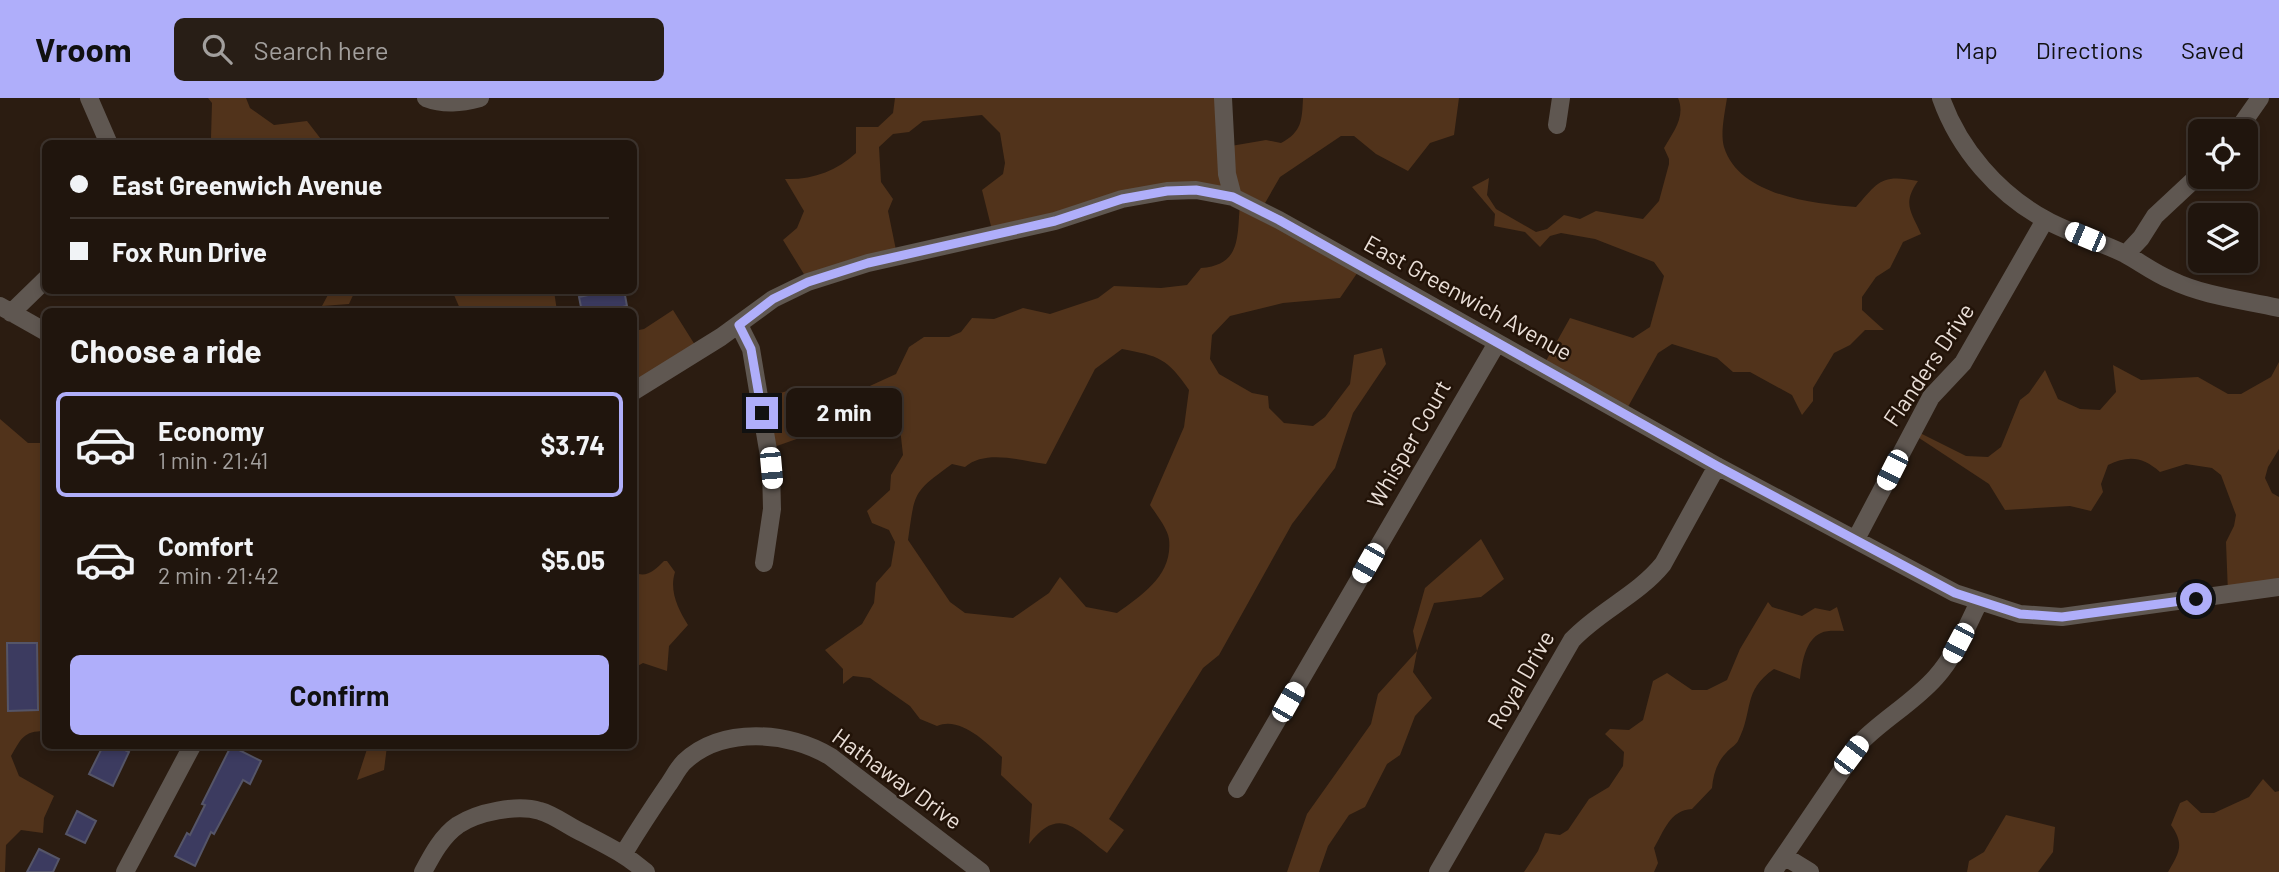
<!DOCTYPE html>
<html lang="en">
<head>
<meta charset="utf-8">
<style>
  body { margin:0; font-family:Barlow,sans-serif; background:#281e16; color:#f1f3f6; height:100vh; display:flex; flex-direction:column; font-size:26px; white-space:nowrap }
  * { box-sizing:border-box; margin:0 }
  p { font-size:23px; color:#a29f9d }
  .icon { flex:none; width:38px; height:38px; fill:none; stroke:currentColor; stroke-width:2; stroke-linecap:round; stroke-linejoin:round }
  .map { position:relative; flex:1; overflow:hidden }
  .side { position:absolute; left:42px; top:210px; width:595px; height:441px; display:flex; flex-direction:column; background:#20150d; border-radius:10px; box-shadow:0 4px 10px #0003,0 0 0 2px #3d342e }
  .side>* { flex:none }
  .top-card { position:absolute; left:42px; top:42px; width:595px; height:154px; border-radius:10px; box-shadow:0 4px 10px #0003,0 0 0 2px #3d342e; display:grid; align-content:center; height:154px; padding:0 28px; background:#20150d }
  .fabs { position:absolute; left:2188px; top:21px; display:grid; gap:14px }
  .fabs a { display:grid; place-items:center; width:70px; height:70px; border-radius:10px; background:#20150d; box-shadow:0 4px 10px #0003,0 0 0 2px #3d342e; font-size:35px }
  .end { position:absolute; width:32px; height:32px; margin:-16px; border:9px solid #afaefa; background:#111; box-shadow:0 0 0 4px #111 }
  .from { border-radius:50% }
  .bubble { position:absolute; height:49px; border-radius:10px; background:#20150d; box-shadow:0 4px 10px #0003,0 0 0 2px #3d342e; font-size:23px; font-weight:700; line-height:49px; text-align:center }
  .car { position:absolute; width:21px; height:42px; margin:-21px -10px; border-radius:9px; box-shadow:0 0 5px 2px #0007; background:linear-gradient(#fff 24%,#345 0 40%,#fff 0 76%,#345 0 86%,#fff 0) }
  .top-card b { display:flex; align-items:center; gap:24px; height:66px; font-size:26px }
  .top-card b+b { border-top:2px solid #3d342e }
  .top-card i { width:18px; height:18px; background:#f1f3f6 }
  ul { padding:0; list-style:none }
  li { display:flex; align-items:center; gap:21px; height:105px; margin:0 14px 10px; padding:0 14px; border:4px solid transparent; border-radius:10px }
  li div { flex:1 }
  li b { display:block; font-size:26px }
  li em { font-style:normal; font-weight:700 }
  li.selected { border-color:#afaefa }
  li>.icon { width:63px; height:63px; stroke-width:1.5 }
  h2 { padding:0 28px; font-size:32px; line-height:84px }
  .cta { display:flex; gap:14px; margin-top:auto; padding:14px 28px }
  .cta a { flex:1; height:80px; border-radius:10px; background:#afaefa; color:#111; font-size:28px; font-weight:700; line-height:80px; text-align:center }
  header { display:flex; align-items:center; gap:42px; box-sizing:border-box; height:98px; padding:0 35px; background:#afaefa; color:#111 }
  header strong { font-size:33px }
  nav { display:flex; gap:38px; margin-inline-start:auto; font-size:24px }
  .search { width:490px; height:63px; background:#281e16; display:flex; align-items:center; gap:18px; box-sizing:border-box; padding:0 24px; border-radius:10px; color:#a29f9d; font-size:26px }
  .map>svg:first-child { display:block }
</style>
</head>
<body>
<header>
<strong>Vroom</strong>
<div class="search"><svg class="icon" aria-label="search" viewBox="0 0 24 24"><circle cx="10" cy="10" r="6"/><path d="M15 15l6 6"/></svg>Search here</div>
<nav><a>Map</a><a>Directions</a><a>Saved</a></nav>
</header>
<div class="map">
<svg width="2279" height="774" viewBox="0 0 2279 774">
  <rect width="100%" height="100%" fill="#2b1c11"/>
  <!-- green -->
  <path fill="#51331b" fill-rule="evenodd" d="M 208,0 L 246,0 L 250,10 L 274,27 L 307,23 L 324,45 L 205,45 L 211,40 L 212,5 Z
    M 895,0 L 1221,0 L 1225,49 L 1266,42 L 1281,45 C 1302,34 1302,22 1303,0 L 1459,0 L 1454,37 L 1430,45 L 1408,73 L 1376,56 L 1354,38 L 1341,38 L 1280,79 L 1261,112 L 1360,171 L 1340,200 L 1283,205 L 1230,218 L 1212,237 L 1210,261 L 1219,276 L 1252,295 L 1268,298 L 1269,310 L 1284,325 L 1313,328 L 1325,319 L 1350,286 L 1354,257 L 1382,250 L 1386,266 L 1353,315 L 1335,370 L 1292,426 L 1219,557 L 1203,570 L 1109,721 L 1124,732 L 1107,755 C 1076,732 1060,706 1029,746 L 1032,706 L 1001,677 L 1002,659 C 986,644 960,618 937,628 L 920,621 L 910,608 L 870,580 L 853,578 L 843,586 L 843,571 L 825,552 L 862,526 L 874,505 L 876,485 L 891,468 L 895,444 L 889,432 L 872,425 L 867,413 L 890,392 L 891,377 L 903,357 L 900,330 L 889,319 L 866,316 L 849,324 L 844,338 L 822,332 L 774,349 L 762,300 L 802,289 L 823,301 L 837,303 L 896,276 L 909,249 L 924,239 L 949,239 L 961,234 L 972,220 L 994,221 L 1023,210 L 1050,216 L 1098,200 L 1114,188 L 1161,190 L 1187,187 L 1201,170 C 1242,167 1237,138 1240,105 L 1193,91 L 993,136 L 982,92 L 1003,76 L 1005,65 L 1000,35 L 982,17 L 923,23 L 909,34 L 893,36 L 879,49 L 881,84 L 893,101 L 888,113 L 897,157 L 810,186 L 783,142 L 797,130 L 804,113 L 785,81 C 812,82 837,73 856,55 L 856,29 L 878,29 L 893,15 ZM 1122,251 C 1159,258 1167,260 1189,292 L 1184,329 L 1150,407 C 1156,416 1168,431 1169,441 C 1173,477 1143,496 1117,515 L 1086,509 L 1060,479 L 1049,495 L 1013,520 L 965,515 L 950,504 L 908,442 C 915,394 912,395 952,366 L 965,369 C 986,351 1021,363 1046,366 L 1095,271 Z
    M 1678,0 L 1727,0 C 1725,14 1720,35 1724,49 C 1739,98 1814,106 1856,109 C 1879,83 1881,76 1918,83 C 1902,106 1911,113 1921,136 L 1903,144 L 1890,170 L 1876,179 L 1862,199 L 1862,212 L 1884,232 L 1865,232 L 1850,247 L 1834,255 L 1813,290 L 1813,303 L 1802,317 L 1792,297 L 1750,274 L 1733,274 L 1717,260 L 1672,246 L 1658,255 L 1624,316 L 1542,270 L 1570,220 L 1633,240 L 1650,229 L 1664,178 L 1654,164 L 1595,141 L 1561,135 L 1550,138 L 1540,149 L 1525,134 L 1494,128 L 1495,116 L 1472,89 L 1489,80 L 1487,97 L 1496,111 L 1536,134 L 1547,131 L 1564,117 L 1580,121 L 1596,113 L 1643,121 L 1659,103 L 1669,66 L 1669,61 L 1664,50 C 1673,34 1686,19 1678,0 Z
    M 330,193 L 330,192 L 355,193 L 349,206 L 322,208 Z
    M 445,193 L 554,193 L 557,213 L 461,213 L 454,197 Z
    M 673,212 L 695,247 L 634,293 L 634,233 L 644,231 Z
    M 2279,264 L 2279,351 L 2268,369 L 2265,380 L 2272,395 L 2279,399 L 2279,489 L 2228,495 L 2226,444 L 2234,428 L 2236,417 L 2221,377 L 2212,370 L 2186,366 L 2160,374 C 2143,359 2129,357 2108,367 L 2101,386 L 2103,394 L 2091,413 L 2070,408 L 2005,412 L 1989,386 L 1910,334 L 1914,332 L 1966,358 L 1988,359 L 2001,349 L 2020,302 L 2029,295 L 2045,272 L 2058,301 L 2080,311 L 2100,312 L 2116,294 L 2113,267 L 2141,282 L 2198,279 L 2228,296 L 2241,296 L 2271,279 Z
    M 0,321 L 28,345 L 45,345 L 45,633 C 23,633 21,641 11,658 L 19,678 L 54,698 L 44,720 L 43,735 L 21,732 L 6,747 L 5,774 L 0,774 Z
    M 1481,441 L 1504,481 L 1481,499 L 1434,505 L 1417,553 L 1413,574 L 1432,600 L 1415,618 L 1400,657 L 1387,666 L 1365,709 L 1349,717 L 1328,748 L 1319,774 L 1287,774 L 1307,716 L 1371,626 L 1378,596 L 1417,553 L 1413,533 L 1425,490 Z
    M 664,463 L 667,463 L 675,474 C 669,493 678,511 688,527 L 669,548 L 667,573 L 643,565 L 634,570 L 634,474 C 646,481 655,472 664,463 Z
    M 1768,504 L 1772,509 L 1802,518 L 1815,510 L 1830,513 L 1837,509 L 1844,533 C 1837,533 1827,532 1821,535 C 1805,542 1802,565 1800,581 L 1774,571 C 1742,593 1754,612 1738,643 C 1735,648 1730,650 1726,655 C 1717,664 1713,677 1712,690 L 1692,711 C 1670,712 1664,733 1654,750 L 1658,765 L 1654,774 L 1524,774 L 1538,753 L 1545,735 L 1560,737 L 1568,732 L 1589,701 L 1609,689 L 1623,668 L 1624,654 L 1605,636 L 1610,631 L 1629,632 L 1643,622 L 1653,583 L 1667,575 L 1692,592 L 1707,592 L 1727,582 L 1740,551 Z
    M 368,648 L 387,648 L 384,672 L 357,682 Z
    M 2263,681 L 2275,694 L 2279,693 L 2279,774 L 2168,774 C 2179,755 2185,747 2171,727 L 2180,705 L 2187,702 L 2201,715 L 2214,715 L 2249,699 Z
    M 2006,717 L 2055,729 L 2053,754 L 2038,774 L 1967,774 L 1969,763 L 1984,754 Z"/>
  <!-- building -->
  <path fill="#3c3b60" stroke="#555568" stroke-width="2" d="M 611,192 L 624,192 L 627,208 L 600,214 L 582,214 L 579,199 Z
    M 7,545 L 37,545 L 38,612 L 8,613 Z
    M 103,648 L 117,648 L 129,654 L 113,688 L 89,676 Z
    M 231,648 L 261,663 L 250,686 L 243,682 L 214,736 L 211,734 L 195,768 L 175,758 L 187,735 L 190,737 L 205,707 L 202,706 Z
    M 77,713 L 96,723 L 85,745 L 66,736 Z
    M 39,751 L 59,761 L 53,774 L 27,774 Z"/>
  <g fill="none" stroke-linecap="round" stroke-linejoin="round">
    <!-- minor -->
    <path stroke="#5f5751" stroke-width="18" d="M 89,0 L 109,46
      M 426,0 C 444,7 461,5 480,0
      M 1223,0 L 1227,76 L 1233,99
      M 1941,0 C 1959,51 1998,96 2046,122 C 2071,136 2099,143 2125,156 C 2140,164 2154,175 2171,182 C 2204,198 2244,202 2279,210
      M 1557,27 L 1561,0
      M 2237,33 L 2260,0
      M 2126,156 L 2141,140 L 2155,118 L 2200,76
      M 0,208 L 46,234
      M 11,215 L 46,181
      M 739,227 L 751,251 L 771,370 L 772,411 L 764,465
      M 634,293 L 721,239 L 773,201 L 808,184 L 868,165 L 1055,123 L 1122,101 L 1167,93 L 1196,92 L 1233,99 L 1279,122 L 1717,368 L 1955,495 L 2020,516 L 2062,519 L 2279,489
      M 1856,441 L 1931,299 L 1963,265 L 2045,122
      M 1237,691 L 1497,245
      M 624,755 C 638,732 653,709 668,687 C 673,680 678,670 684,664 C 722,628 789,633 831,659 L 981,774
      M 1784,758 L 1810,774
      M 125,774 L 192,648
      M 423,774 C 432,757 442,738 458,727 C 478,714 517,706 540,713 C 555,717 569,729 583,735 C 608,748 625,756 646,774
      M 1438,774 L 1572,542 C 1599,513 1638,497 1663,466 L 1717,368
      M 1773,774 L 1862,643 C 1885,620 1914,604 1936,579 C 1955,558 1966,530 1979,504"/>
  </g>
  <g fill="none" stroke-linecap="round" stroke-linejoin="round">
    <!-- route -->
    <path stroke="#afaefa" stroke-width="9" d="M 762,315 L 751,251 L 739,227 L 773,201 L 808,184 L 868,165 L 1055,123 L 1122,101 L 1167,93 L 1196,92 L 1233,99 L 1279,122 L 1717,368 L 1955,495 L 2020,516 L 2062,519 L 2196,501"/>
  </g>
  <g text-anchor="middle" stroke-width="5" stroke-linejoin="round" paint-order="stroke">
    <!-- street labels -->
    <g font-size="23" fill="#eadfd8" stroke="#221308">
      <text transform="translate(1468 200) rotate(29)" y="8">East Greenwich Avenue</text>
      <text transform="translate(1929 267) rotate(-56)" y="8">Flanders Drive</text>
      <text transform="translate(1409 346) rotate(-60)" y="8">Whisper Court</text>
      <text transform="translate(1521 582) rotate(-60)" y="8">Royal Drive</text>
      <text transform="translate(897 681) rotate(36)" y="8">Hathaway Drive</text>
    </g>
  </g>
</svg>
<div class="fabs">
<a><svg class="icon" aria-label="locate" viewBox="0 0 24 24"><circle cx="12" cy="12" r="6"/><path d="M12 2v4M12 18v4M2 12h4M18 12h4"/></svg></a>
<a><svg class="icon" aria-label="layers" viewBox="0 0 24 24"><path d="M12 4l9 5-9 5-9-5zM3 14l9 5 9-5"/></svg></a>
</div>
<i class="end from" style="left:2196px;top:501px"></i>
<i class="end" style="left:762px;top:315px"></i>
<div class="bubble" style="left:786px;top:290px;width:116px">2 min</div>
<i class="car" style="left:2085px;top:139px;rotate:293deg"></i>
<i class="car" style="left:771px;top:370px;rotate:175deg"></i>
<i class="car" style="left:1892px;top:372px;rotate:207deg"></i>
<i class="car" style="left:1368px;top:465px;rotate:210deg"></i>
<i class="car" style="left:1958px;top:545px;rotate:208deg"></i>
<i class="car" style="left:1288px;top:604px;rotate:30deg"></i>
<i class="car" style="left:1851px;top:657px;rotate:37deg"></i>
<div class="top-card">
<b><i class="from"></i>East Greenwich Avenue</b>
<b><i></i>Fox Run Drive</b>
</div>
<section class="side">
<h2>Choose a ride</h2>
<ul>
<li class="selected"><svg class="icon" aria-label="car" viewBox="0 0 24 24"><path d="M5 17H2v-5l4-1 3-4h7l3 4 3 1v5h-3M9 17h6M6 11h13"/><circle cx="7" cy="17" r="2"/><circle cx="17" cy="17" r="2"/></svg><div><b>Economy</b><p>1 min · 21:41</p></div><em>$3.74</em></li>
<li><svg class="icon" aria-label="car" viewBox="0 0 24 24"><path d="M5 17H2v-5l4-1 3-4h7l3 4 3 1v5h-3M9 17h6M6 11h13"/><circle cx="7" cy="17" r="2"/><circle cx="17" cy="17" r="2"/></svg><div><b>Comfort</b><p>2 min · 21:42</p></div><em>$5.05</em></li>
</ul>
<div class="cta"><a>Confirm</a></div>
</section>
</div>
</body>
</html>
